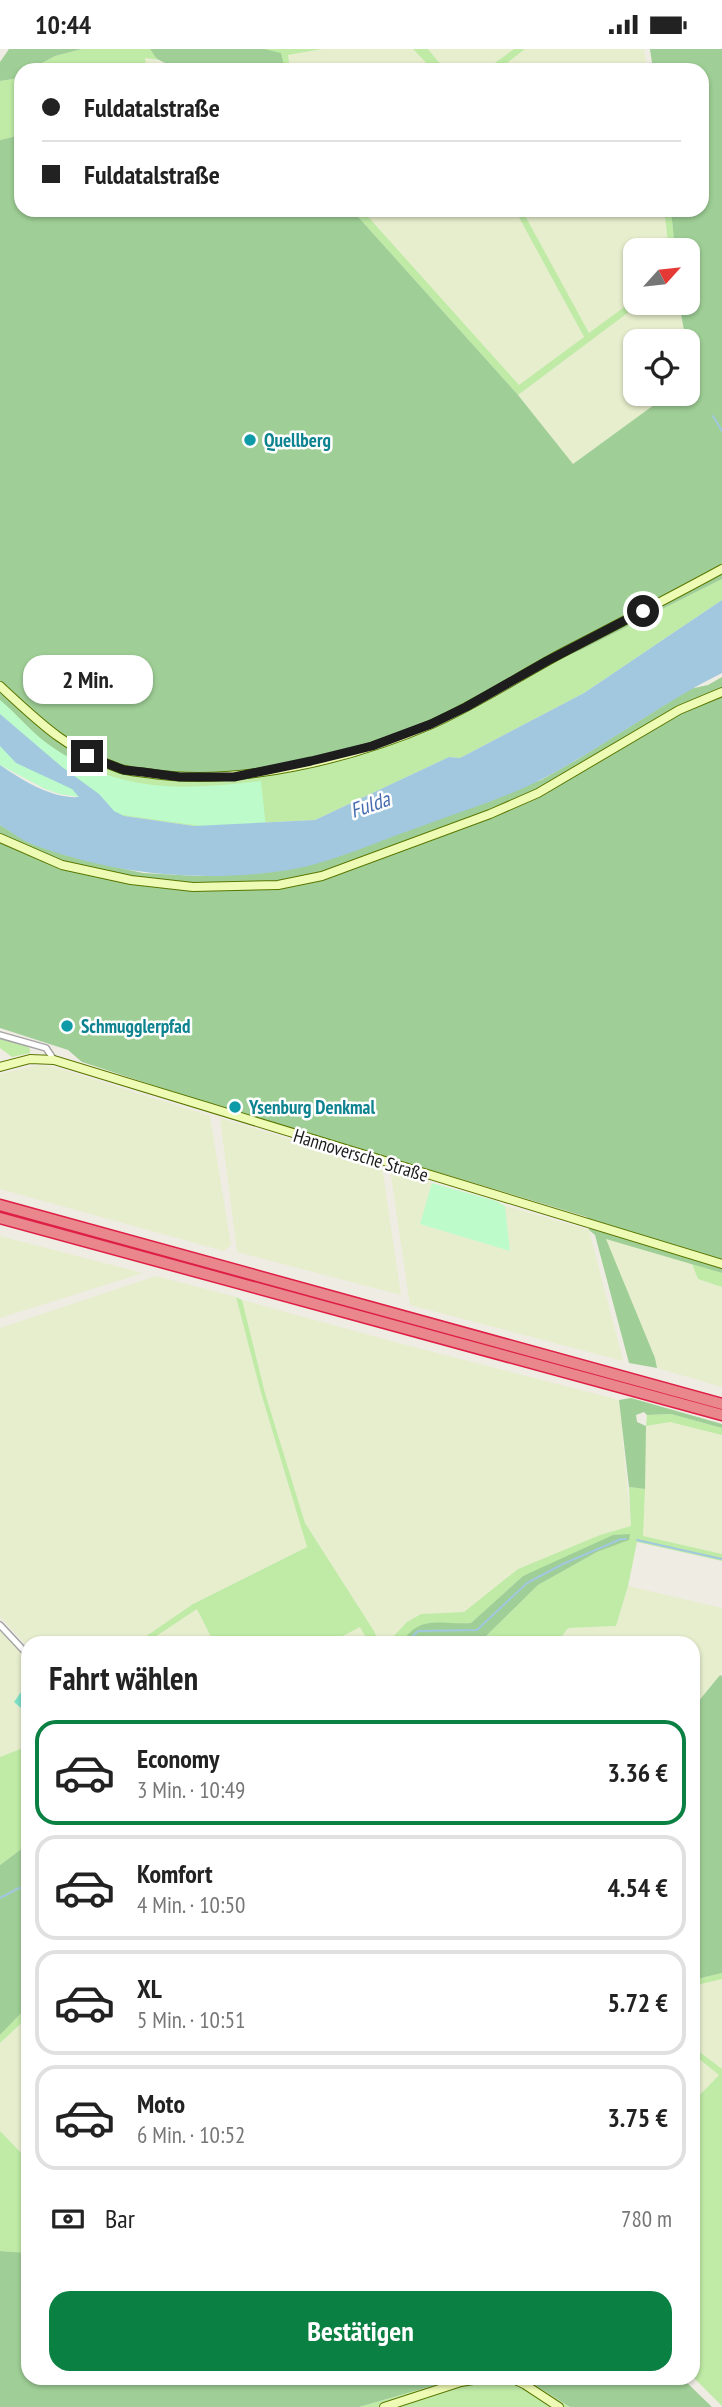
<!DOCTYPE html>
<html lang="de">
<head>
<meta charset="utf-8">
<style>
  body { margin:0; font-family:"PT Sans Narrow",sans-serif; background:#f6f6f6; color:#222; height:100vh; display:flex; flex-direction:column; font-size:26px; white-space:nowrap }
  * { box-sizing:border-box; margin:0 }
  p { font-size:23px; color:#767676 }
  .icon { flex:none; width:38px; height:38px; fill:none; stroke:currentColor; stroke-width:2; stroke-linecap:round; stroke-linejoin:round }
  .map { position:relative; flex:1; overflow:hidden }
  .details { position:absolute; left:21px; top:1587px; width:679px; height:749px; display:flex; flex-direction:column; background:#fff; border-radius:21px; box-shadow:0 2px 5px #0004 }
  .details>* { flex:none }
  .banner { position:absolute; left:14px; top:14px; width:695px; height:154px; border-radius:21px; box-shadow:0 2px 5px #0004; display:grid; align-content:center; height:154px; padding:0 28px; background:#fff }
  .needle { width:46px; rotate:63deg }
  .fabs { position:absolute; left:623px; top:189px; display:grid; gap:14px }
  .fabs a { display:grid; place-items:center; width:77px; height:77px; border-radius:14px; background:#fff; box-shadow:0 2px 5px #0004; font-size:35px }
  .end { position:absolute; width:32px; height:32px; margin:-16px; border:9px solid #1d1d1d; background:#fff; box-shadow:0 0 0 4px #fff }
  .from { border-radius:50% }
  .bubble { position:absolute; height:49px; border-radius:21px; background:#fff; box-shadow:0 2px 5px #0004; font-size:23px; font-weight:800; line-height:49px; text-align:center }
  .banner b { display:flex; align-items:center; gap:24px; height:66px; font-size:26px }
  .banner b+b { border-top:2px solid #e0e0e0 }
  .banner i { width:18px; height:18px; background:#222 }
  ul { padding:0; list-style:none }
  li { display:flex; align-items:center; gap:21px; height:105px; margin:0 14px 10px; padding:0 14px; border:4px solid #e0e0e0; border-radius:21px }
  li div { flex:1 }
  li b { display:block; font-size:26px }
  li em { font-style:normal; font-weight:800 }
  li.current { border-color:#0b8043 }
  li>.icon { width:63px; height:63px; stroke-width:1.5 }
  h2 { padding:0 28px; font-size:32px; line-height:84px }
  .pay { display:flex; align-items:center; gap:18px; height:77px; padding:0 28px; font-size:26px }
  .pay p { margin-inline-start:auto }
  .primary-button { display:flex; gap:14px; margin-top:auto; padding:14px 28px }
  .primary-button a { flex:1; height:80px; border-radius:21px; background:#0b8043; color:#fff; font-size:28px; font-weight:800; line-height:80px; text-align:center }
  .status { display:flex; justify-content:space-between; align-items:center; height:49px; padding:0 35px; background:#fff; direction:ltr }
  .status svg { height:19px; fill:currentColor }
  .map>svg:first-child { display:block }
</style>
</head>
<body>
<div class="status"><b>10:44</b><svg viewBox="0 0 49 12"><path d="M0 12V9h3v3zM5 12V6h3v6zM10 12V3h3v9zM15 12V0h3v12zM26 1h20v11H26zM47 4h2v5h-2z"/></svg></div>
<div class="map">
<svg width="722" height="2358" viewBox="0 0 722 2358">
  <rect width="100%" height="100%" fill="#efece3"/>
  <!-- farmland -->
  <path fill="#e7eecd" d="M 322,0 L 413,0 L 433,21 L 290,21 L 288,6 Z
    M 428,0 L 514,0 L 485,21 L 445,21 Z
    M 525,0 L 644,0 L 647,21 L 498,21 Z
    M 145,9 L 176,17 L 204,21 L 147,21 Z
    M 362,161 L 515,161 L 584,288 L 519,337 Z
    M 522,161 L 664,161 L 669,201 L 635,201 L 635,250 L 589,285 Z
    M 641,254 L 679,254 L 686,292 L 635,292 L 635,345 L 669,345 L 573,415 L 518,346 Z
    M 41,1016 L 64,1021 L 210,1067 L 231,1196 L 224,1202 L 0,1140 L 0,1025 Z
    M 220,1069 L 382,1118 L 401,1246 L 237,1203 Z
    M 390,1120 L 432,1134 L 420,1175 L 510,1202 L 505,1157 L 589,1181 L 623,1312 L 410,1256 Z
    M 0,1187 L 143,1224 L 0,1269 Z
    M 605,1189 L 692,1215 L 698,1230 L 722,1238 L 722,1338 L 657,1319 L 655,1309 Z
    M 156,1227 L 236,1248 L 261,1344 L 307,1498 L 193,1555 L 136,1594 L 28,1594 L 28,1598 L 0,1568 L 0,1279 Z
    M 242,1251 L 402,1295 L 619,1351 L 631,1477 L 600,1486 L 518,1520 L 464,1563 L 420,1565 L 407,1573 L 387,1594 L 379,1594 L 374,1582 L 305,1474 L 265,1344 Z
    M 670,1373 L 722,1386 L 722,1505 L 642,1487 L 646,1377 Z
    M 628,1537 L 722,1559 L 722,1623 L 693,1659 L 693,1594 L 517,1594 L 562,1587 L 568,1579 L 616,1577 Z
    M 197,1560 L 214,1594 L 146,1594 Z
    M 361,1578 L 369,1594 L 329,1594 Z
    M 0,1581 L 28,1611 L 28,1697 L 0,1708 Z
    M 722,1930 L 722,2020 L 693,1998 L 693,1937 Z
    M 28,1968 L 28,2111 L 0,2082 L 0,1994 Z
    M 693,2005 L 719,2026 L 693,2053 Z"/>
  <!-- grass -->
  <path fill="#bfeba6" d="M 82,0 L 150,0 L 159,11 L 145,9 L 147,21 L 29,21 L 55,7 Z
    M 264,0 L 322,0 L 288,6 L 290,21 L 285,21 L 284,16 Z
    M 413,0 L 428,0 L 445,21 L 433,21 Z
    M 514,0 L 525,0 L 498,21 L 485,21 Z
    M 21,25 L 21,86 L 0,91 L 0,32 L 13,30 Z
    M 352,161 L 362,161 L 519,336 L 584,288 L 515,161 L 522,161 L 589,284 L 635,250 L 635,254 L 641,254 L 518,346 Z
    M 664,161 L 671,161 L 675,201 L 669,201 Z
    M 722,530 L 722,551 L 584,644 L 460,709 L 449,708 L 315,771 L 194,777 L 124,767 L 114,762 L 65,709 L 69,702 L 176,730 L 237,731 L 348,710 L 417,686 L 467,662 L 513,638 L 543,617 L 581,601 Z
    M 0,988 L 27,997 L 30,1000 L 30,1004 L 12,1008 L 0,999 Z
    M 692,1215 L 722,1224 L 722,1238 L 698,1230 Z
    M 236,1248 L 242,1251 L 265,1344 L 305,1474 L 374,1582 L 379,1594 L 369,1594 L 360,1578 L 330,1594 L 214,1594 L 197,1560 L 146,1594 L 136,1594 L 193,1555 L 307,1498 L 261,1344 Z
    M 671,1365 L 722,1379 L 722,1386 L 670,1373 L 646,1377 L 647,1366 Z
    M 629,1438 L 645,1440 L 643,1487 L 722,1505 L 722,1512 L 637,1493 L 628,1537 L 616,1577 L 568,1579 L 562,1587 L 517,1594 L 479,1594 L 538,1536 L 597,1503 L 629,1491 L 523,1527 L 471,1574 L 455,1575 L 403,1592 L 419,1589 L 456,1594 L 387,1594 L 407,1573 L 421,1565 L 464,1563 L 518,1520 L 600,1486 L 631,1477 Z
    M 28,1697 L 28,1795 L 0,1816 L 0,1708 Z
    M 722,1924 L 722,1930 L 693,1937 L 693,1931 Z
    M 28,1957 L 28,1968 L 0,1994 L 0,1986 Z
    M 693,1998 L 722,2020 L 722,2357 L 693,2328 L 693,2220 L 700,2211 L 694,2203 L 693,2204 L 693,2053 L 719,2026 L 693,2005 Z
    M 0,2082 L 28,2111 L 28,2204 L 0,2202 Z
    M 460,2329 L 524,2329 L 570,2358 L 359,2358 Z"/>
  <!-- forest -->
  <path fill="#9fcf96" d="M 9,0 L 82,0 L 55,7 L 29,21 L 21,21 L 21,25 L 13,30 L 0,32 L 0,13 Z
    M 150,0 L 264,0 L 281,4 L 285,21 C 252,21 189,27 161,12 C 156,10 153,4 150,0 Z
    M 650,0 L 722,0 L 722,530 L 581,601 L 543,617 L 513,638 L 467,662 L 417,686 L 348,710 L 237,731 L 176,730 L 125,725 L 76,707 L 69,703 L 65,709 L 0,665 L 0,91 L 21,86 L 21,161 L 352,161 L 518,346 L 573,415 L 669,345 L 688,345 L 688,331 L 692,328 L 688,292 L 686,292 L 679,254 L 688,254 L 688,201 L 675,201 L 671,161 L 702,161 L 702,21 L 653,21 Z
    M 722,628 L 722,1224 L 606,1190 L 655,1309 L 657,1319 L 629,1314 L 595,1186 L 589,1181 L 587,1168 L 211,1055 L 82,1013 L 68,1001 L 0,979 L 0,776 L 30,794 L 84,811 L 143,824 L 197,827 L 245,825 L 332,809 L 541,731 L 578,710 L 690,640 L 708,636 Z
    M 631,1349 L 722,1375 L 722,1379 L 671,1365 L 647,1366 L 644,1363 L 636,1366 L 637,1373 L 646,1377 L 645,1440 L 629,1438 L 619,1351 Z
    M 630,1485 L 629,1491 L 597,1503 L 538,1536 L 479,1594 L 456,1594 L 419,1589 L 402,1593 C 421,1565 440,1576 471,1574 L 523,1527 L 613,1486 Z
    M 720,1626 L 722,1627 L 722,1924 L 693,1931 L 693,1659 Z
    M 28,1795 L 28,1957 L 0,1986 L 0,1816 Z
    M 0,2202 L 28,2204 L 28,2329 L 117,2331 L 120,2329 L 460,2329 L 359,2358 L 0,2358 Z
    M 524,2329 L 682,2329 L 712,2358 L 570,2358 Z"/>
  <!-- park -->
  <path fill="#bdfbcb" d="M 0,651 C 17,665 31,683 48,695 C 116,744 182,742 261,732 L 266,779 L 208,778 L 109,764 L 79,748 L 60,745 L 45,740 L 0,716 Z
    M 432,1134 L 496,1152 L 505,1157 L 510,1202 L 420,1175 Z"/>
  <!-- pitch -->
  <path fill="#7ee1c8" d="M 28,1633 L 28,1665 L 14,1653 Z"/>
  <!-- water -->
  <path fill="#a1c8de" d="M 722,551 L 722,624 C 660,655 605,697 544,729 C 506,749 464,761 425,776 C 380,791 335,813 289,821 C 204,834 112,826 32,795 C 21,791 10,782 0,776 L 0,716 C 22,731 52,750 79,748 L 72,740 L 16,714 L 0,697 L 0,665 L 62,718 L 99,745 L 114,762 L 124,767 L 194,777 L 315,771 L 449,708 L 460,709 L 584,644 Z"/>
  <g fill="none" stroke-linecap="round" stroke-linejoin="round">
    <!-- stream -->
    <path stroke="#a1c8de" stroke-width="2" d="M 713,367 L 722,382
      M 637,1491 L 722,1510
      M 406,1594 L 418,1582 L 477,1581 L 527,1534 L 563,1515 L 621,1490 L 626,1490
      M 0,1849 L 19,1839 L 25,1840 L 28,1835"/>
    <!-- street casing -->
    <g stroke="#a4a4a4" stroke-width="8">
      <path id="street" d="M 0,986 L 46,999 L 54,1011
        M 0,1576 L 28,1606"/>
    </g>
    <!-- secondary casing -->
    <g stroke="#5a7701" stroke-width="10">
      <path id="secondary" d="M 0,637 C 41,675 67,701 121,720 C 131,723 142,723 153,725 C 240,737 351,710 432,675 C 477,655 519,627 562,604 C 616,576 669,549 722,520
        M 0,789 L 62,816 L 131,831 L 193,838 L 278,836 L 322,827 L 490,765 L 538,744 L 679,661 L 722,643
        M 0,1018 L 30,1010 L 54,1011 L 722,1215
        M 511,2329 L 524,2335 L 559,2358
        M 384,2358 L 461,2333 L 485,2329"/>
    </g>
    <!-- highway casing -->
    <g stroke="#de1e45" stroke-width="13">
      <path id="highway" d="M 0,1156 L 722,1355
        M 0,1169 L 722,1366"/>
    </g>
    <!-- street -->
    <use href="#street" stroke="#fff" stroke-width="5"/>
    <!-- secondary -->
    <use href="#secondary" stroke="#eefbb4" stroke-width="8"/>
    <!-- highway -->
    <use href="#highway" stroke="#e9878c" stroke-width="10"/>
  </g>
  <g fill="none" stroke-linecap="round" stroke-linejoin="round">
    <!-- route -->
    <path stroke="#1d1d1d" stroke-width="9" d="M 87,707 L 124,721 L 143,723 L 180,728 L 234,728 L 311,712 L 372,697 L 431,675 L 466,658 L 547,612 L 643,562"/>
  </g>
  <!-- markers -->
  <g fill="#0f9aa8" stroke="#fff" stroke-width="2.5">
    <circle cx="250" cy="391" r="7"/>
    <circle cx="67" cy="977" r="7"/>
    <circle cx="235" cy="1058" r="7"/>
  </g>
  <g text-anchor="middle" stroke-width="5" stroke-linejoin="round" paint-order="stroke">
    <!-- culture labels -->
    <g font-size="19" font-weight="bold" fill="#0d838f" stroke="#fff" text-anchor="start">
      <text x="264" y="398">Quellberg</text>
      <text x="81" y="984">Schmugglerpfad</text>
      <text x="249" y="1065">Ysenburg Denkmal</text>
    </g>
    <!-- street labels -->
    <g font-size="19" fill="#1d1d1d" stroke="#fff">
      <text transform="translate(361 1106) rotate(17)" y="7">Hannoversche Straße</text>
    </g>
    <!-- water labels -->
    <g font-size="21" font-style="italic" fill="#476daf" stroke="#fff">
      <text transform="translate(370 756) rotate(-19)" y="7">Fulda</text>
    </g>
  </g>
</svg>
<div class="fabs">
<a><svg class="needle" viewBox="-14 -14 28 28"><path d="M0-13l5 13h-10z" fill="#e53935"/><path d="M0 13l5-13h-10z" fill="#767676"/></svg></a>
<a><svg class="icon" aria-label="locate" viewBox="0 0 24 24"><circle cx="12" cy="12" r="6"/><path d="M12 2v4M12 18v4M2 12h4M18 12h4"/></svg></a>
</div>
<i class="end from" style="left:643px;top:562px"></i>
<i class="end" style="left:87px;top:707px"></i>
<div class="bubble" style="left:23px;top:606px;width:130px">2 Min.</div>
<div class="banner">
<b><i class="from"></i>Fuldatalstraße</b>
<b><i></i>Fuldatalstraße</b>
</div>
<section class="details">
<h2>Fahrt wählen</h2>
<ul>
<li class="current"><svg class="icon" aria-label="car" viewBox="0 0 24 24"><path d="M5 17H2v-5l4-1 3-4h7l3 4 3 1v5h-3M9 17h6M6 11h13"/><circle cx="7" cy="17" r="2"/><circle cx="17" cy="17" r="2"/></svg><div><b>Economy</b><p>3 Min. · 10:49</p></div><em>3.36 €</em></li>
<li><svg class="icon" aria-label="car" viewBox="0 0 24 24"><path d="M5 17H2v-5l4-1 3-4h7l3 4 3 1v5h-3M9 17h6M6 11h13"/><circle cx="7" cy="17" r="2"/><circle cx="17" cy="17" r="2"/></svg><div><b>Komfort</b><p>4 Min. · 10:50</p></div><em>4.54 €</em></li>
<li><svg class="icon" aria-label="car" viewBox="0 0 24 24"><path d="M5 17H2v-5l4-1 3-4h7l3 4 3 1v5h-3M9 17h6M6 11h13"/><circle cx="7" cy="17" r="2"/><circle cx="17" cy="17" r="2"/></svg><div><b>XL</b><p>5 Min. · 10:51</p></div><em>5.72 €</em></li>
<li><svg class="icon" aria-label="car" viewBox="0 0 24 24"><path d="M5 17H2v-5l4-1 3-4h7l3 4 3 1v5h-3M9 17h6M6 11h13"/><circle cx="7" cy="17" r="2"/><circle cx="17" cy="17" r="2"/></svg><div><b>Moto</b><p>6 Min. · 10:52</p></div><em>3.75 €</em></li>
</ul>
<div class="pay"><svg class="icon" aria-label="cash" viewBox="0 0 24 24"><path d="M3 7h18v10H3z"/><circle cx="12" cy="12" r="2"/></svg>Bar<p>780 m</p></div>
<div class="primary-button"><a>Bestätigen</a></div>
</section>
</div>
</body>
</html>
